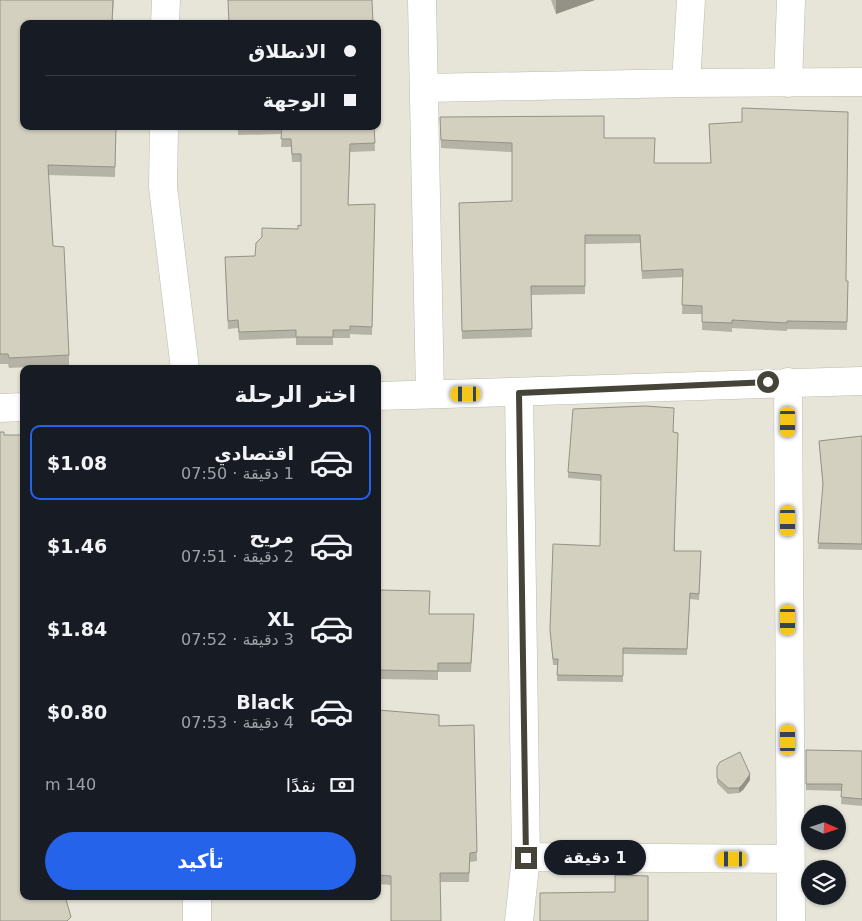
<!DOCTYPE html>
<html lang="ar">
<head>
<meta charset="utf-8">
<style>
  body { margin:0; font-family:"DejaVu Sans",Cairo,sans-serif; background:#20242c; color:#f1f3f6; direction:rtl; height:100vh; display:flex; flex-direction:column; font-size:19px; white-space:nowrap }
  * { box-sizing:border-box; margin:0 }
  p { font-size:16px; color:#9ea1a6 }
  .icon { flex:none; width:28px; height:28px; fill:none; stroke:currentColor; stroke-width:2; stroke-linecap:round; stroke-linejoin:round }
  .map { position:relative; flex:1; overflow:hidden; direction:ltr }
  .sheet { position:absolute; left:20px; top:365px; width:361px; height:535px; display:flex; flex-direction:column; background:#171b24; border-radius:10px; box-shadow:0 1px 4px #0004; direction:rtl }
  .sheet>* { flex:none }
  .hud { position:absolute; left:20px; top:20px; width:361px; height:110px; border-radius:10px; box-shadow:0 1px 4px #0004; direction:rtl; display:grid; align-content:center; height:110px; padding:0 25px; background:#171b24 }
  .needle { width:32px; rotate:93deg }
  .buttons { position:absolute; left:801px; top:805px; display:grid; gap:10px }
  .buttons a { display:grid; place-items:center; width:45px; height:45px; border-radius:50%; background:#171b24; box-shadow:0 1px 4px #0004; font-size:25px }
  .end { position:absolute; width:22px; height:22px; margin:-11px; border:6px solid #464338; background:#fff; box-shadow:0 0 0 2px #fff }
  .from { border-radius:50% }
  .bubble { position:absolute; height:35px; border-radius:18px; background:#171b24; box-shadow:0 1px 4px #0004; font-size:16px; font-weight:700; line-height:35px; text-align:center; direction:rtl }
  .car { position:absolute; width:15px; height:30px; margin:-15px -8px; border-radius:6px; box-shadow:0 0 4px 1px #0007; background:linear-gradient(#f5c518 24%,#345 0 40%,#f5c518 0 76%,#345 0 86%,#f5c518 0) }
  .hud b { display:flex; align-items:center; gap:18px; height:48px; font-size:19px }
  .hud b+b { border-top:1px solid #363941 }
  .hud i { width:12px; height:12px; background:#f1f3f6 }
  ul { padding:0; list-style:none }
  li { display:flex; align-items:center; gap:15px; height:75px; margin:0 10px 8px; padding:0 15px; border:2px solid transparent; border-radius:10px }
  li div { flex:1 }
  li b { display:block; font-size:19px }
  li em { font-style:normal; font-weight:700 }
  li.selected { border-color:#2563eb }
  li>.icon { width:45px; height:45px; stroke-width:1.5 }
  h2 { padding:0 25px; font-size:22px; line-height:60px }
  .pay { display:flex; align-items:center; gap:12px; height:55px; padding:0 25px; font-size:19px }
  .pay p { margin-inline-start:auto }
  .cta { display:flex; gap:10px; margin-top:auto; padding:10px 25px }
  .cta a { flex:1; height:58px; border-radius:30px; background:#2563eb; color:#fff; font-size:20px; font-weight:700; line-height:58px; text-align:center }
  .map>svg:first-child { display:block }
</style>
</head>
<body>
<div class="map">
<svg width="862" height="921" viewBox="0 0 862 921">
  <rect width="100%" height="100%" fill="#f3f2e9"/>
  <!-- residential -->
  <path fill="#e6e5d8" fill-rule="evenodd" d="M 0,0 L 862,0 L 862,921 L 0,921 ZM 24,24 L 378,24 L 378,126 L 24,126 ZM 24,369 L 378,369 L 378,896 L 24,896 ZM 810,814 L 838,814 L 838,841 L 810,841 ZM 810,869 L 838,869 L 838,896 L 810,896 Z"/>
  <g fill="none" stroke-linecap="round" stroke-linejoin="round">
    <!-- minor casing -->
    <g stroke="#bdbbad" stroke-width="29">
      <path id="minor" d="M 422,0 L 430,394
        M 165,24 L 166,0
        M 686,83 L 691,0
        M 788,83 L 791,0
        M 425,88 L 686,83 L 862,82
        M 164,126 L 163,187 L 185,369
        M 788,382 L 791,921
        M 519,393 L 526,857 L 519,921
        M 378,396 L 862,381
        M 0,408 L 24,407
        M 526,857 L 789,859
        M 197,896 L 197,921"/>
    </g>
    <!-- minor -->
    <use href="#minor" stroke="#fff" stroke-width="28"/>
  </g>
  <!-- wall -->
  <path fill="#b5b3a5" d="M 0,0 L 114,0 L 112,24 L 24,24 L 116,126 L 115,177 L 48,175 L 53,246 L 69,355 L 69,365 L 9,368 L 8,364 L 0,364 Z
    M 551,0 L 595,0 L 556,14 Z
    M 440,117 L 604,138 L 654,163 L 711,163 L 709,124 L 846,281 L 848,281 L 847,330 L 787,329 L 787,331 L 732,328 L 732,332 L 702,330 L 702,314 L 682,314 L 683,277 L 642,279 L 640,243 L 585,244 L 585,294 L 531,295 L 532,337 L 462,339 L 459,203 L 512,201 L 512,152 L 441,148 Z
    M 238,126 L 374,126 L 375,151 L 350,152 L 348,205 L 375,204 L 372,335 L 350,334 L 350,338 L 333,338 L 333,345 L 296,345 L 296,338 L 239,340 L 238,328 L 228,329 L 225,265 L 255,256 L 298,229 L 301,226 L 301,162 L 292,162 L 291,147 L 281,147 L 282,134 L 238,135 Z
    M 673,432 L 675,551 L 701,557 L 699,600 L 690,599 L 687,655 L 623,654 L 623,682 L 557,681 L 557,665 L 553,665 L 550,630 L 600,546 L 601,481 L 568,478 L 568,472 Z
    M 862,436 L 862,550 L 818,549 L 823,487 L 819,441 Z
    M 378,590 L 430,614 L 474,623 L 471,672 L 438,672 L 438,680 L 378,679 Z
    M 378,710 L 439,726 L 474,725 L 477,861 L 470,862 L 469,882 L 441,882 L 391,885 L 378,884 Z
    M 806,750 L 862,751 L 862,806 L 841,804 L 842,791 L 806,790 Z
    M 717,767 L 750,780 L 743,790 L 739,793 L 728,794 L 717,783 Z"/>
  <!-- shaded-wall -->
  <path fill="#949286" d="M 556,0 L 595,0 L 556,14 Z
    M 750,774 L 750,780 L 743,790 L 739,793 L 739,788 Z"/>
  <!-- building -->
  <path fill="#d3d0c0" stroke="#949286" d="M 0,0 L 113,0 L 112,24 L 24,24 L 24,126 L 116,126 L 115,167 L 48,165 L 53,246 L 64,247 L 69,355 L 9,358 L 8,354 L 0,354 Z
    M 228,0 L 372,0 L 373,24 L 229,24 Z
    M 742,108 L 848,112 L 846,281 L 848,281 L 847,322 L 787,321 L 787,323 L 732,320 L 732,323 L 702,322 L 702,306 L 682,305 L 683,269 L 642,271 L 640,235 L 585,235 L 585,286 L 531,286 L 532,329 L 462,331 L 459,203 L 512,201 L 512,143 L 441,140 L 440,117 L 604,116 L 604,138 L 655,138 L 654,163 L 711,163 L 709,124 L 742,122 Z
    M 282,126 L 374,126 L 375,143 L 350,144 L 348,205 L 375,204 L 372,327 L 350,326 L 350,330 L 333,330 L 333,337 L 296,337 L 296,330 L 239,332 L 238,320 L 228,321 L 225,257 L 255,256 L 256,243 L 262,237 L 262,228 L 298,229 L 298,225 L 301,226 L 301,154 L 292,154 L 291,139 L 281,139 Z
    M 645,406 L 674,408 L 673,432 L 678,433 L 674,551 L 701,551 L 699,594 L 690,593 L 687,649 L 623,648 L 623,676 L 557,675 L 558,659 L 553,659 L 550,630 L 553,544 L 600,546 L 601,475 L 568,472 L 573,409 Z
    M 0,432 L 4,432 L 4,435 L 24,435 L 24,896 L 65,896 L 71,917 L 67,921 L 0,921 Z
    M 862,436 L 862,544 L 818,543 L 823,484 L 819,441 Z
    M 378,590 L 430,591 L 429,614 L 474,614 L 471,663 L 438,663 L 438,671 L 378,670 Z
    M 378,710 L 439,715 L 439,726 L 474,725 L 477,852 L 470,853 L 469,873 L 440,873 L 441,921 L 391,921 L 391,876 L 378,875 Z
    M 806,750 L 862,751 L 862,799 L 841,797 L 842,784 L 806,784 Z
    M 740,752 L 750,774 L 743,784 L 739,788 L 728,788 L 717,778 L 717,767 L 720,762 Z
    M 615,875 L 648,876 L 648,921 L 540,921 L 540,893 L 615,892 Z"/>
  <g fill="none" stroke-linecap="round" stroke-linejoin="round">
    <!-- route -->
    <path stroke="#464338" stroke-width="6" d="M 526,858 L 519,393 L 768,382"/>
  </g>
</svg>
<div class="buttons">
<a><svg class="needle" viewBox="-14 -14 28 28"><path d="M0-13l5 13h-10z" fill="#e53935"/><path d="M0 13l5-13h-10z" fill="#9ea1a6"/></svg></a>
<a><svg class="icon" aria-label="layers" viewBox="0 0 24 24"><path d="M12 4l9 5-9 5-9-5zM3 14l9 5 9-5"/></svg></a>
</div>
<i class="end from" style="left:768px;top:382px"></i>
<i class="end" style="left:526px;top:858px"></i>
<div class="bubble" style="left:544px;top:840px;width:102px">1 دقيقة</div>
<i class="car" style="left:466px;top:394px;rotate:270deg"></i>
<i class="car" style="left:788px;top:422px;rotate:180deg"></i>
<i class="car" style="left:788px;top:521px;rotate:180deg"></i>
<i class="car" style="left:788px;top:620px;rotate:180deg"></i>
<i class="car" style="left:788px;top:740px;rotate:0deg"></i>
<i class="car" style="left:732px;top:859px;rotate:270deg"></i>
<div class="hud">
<b><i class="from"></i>الانطلاق</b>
<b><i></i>الوجهة</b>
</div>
<section class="sheet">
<h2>اختر الرحلة</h2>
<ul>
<li class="selected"><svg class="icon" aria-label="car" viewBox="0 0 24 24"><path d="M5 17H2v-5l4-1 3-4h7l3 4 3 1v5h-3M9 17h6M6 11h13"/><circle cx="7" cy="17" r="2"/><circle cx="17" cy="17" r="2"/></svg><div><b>اقتصادي</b><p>1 دقيقة · 07:50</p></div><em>$1.08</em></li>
<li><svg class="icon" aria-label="car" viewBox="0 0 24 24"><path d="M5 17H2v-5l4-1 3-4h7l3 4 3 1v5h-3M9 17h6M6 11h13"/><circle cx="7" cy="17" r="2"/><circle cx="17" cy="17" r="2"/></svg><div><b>مريح</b><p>2 دقيقة · 07:51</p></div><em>$1.46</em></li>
<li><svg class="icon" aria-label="car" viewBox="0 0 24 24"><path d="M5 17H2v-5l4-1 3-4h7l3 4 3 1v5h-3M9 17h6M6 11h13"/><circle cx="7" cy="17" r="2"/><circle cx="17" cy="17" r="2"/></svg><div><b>XL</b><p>3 دقيقة · 07:52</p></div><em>$1.84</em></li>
<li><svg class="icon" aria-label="car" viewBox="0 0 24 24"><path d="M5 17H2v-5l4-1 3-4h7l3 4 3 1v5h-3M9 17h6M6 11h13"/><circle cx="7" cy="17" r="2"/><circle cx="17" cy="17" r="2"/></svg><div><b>Black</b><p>4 دقيقة · 07:53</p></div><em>$0.80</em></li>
</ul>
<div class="pay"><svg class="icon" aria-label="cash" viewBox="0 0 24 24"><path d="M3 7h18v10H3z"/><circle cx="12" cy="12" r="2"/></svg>نقدًا<p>140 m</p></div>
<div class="cta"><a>تأكيد</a></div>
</section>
</div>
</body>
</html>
